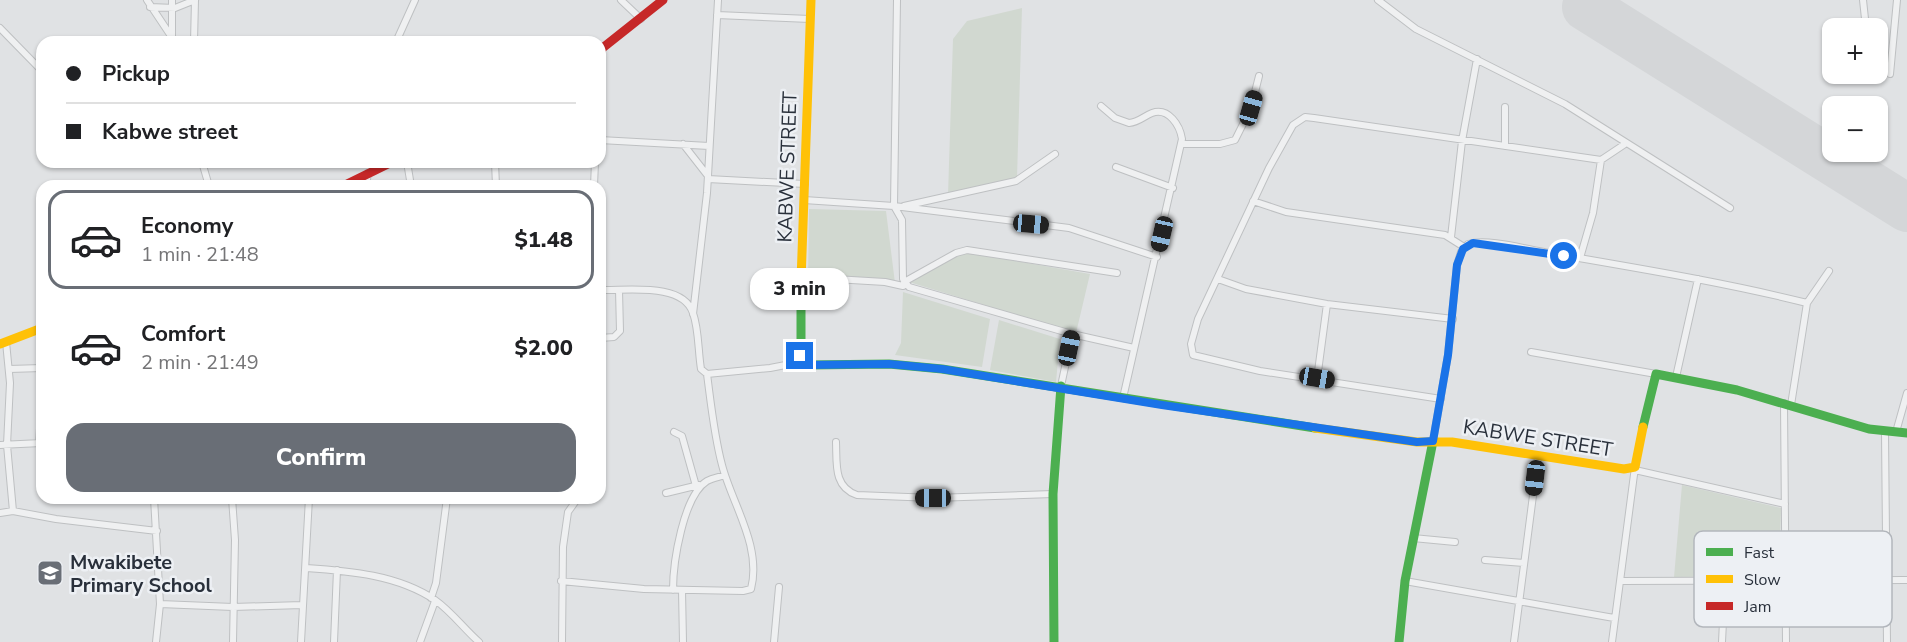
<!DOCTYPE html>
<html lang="en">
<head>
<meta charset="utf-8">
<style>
  body { margin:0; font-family:"Nunito Sans",sans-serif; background:#f6f6f6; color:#202124; height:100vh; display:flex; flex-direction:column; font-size:22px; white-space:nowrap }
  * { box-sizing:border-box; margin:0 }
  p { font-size:20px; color:#757577 }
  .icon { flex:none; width:33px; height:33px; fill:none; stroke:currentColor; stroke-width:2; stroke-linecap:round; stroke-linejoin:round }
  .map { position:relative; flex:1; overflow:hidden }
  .panel { position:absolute; left:36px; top:180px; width:570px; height:324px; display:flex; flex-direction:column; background:#fff; border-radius:18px; box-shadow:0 2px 4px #0004 }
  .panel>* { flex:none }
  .banner { position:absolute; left:36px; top:36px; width:570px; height:132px; border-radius:18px; box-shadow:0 2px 4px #0004; display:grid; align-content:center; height:132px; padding:0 30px; background:#fff }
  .fabs { position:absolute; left:1822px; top:18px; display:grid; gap:12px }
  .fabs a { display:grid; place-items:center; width:66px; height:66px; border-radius:12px; background:#fff; box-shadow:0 2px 4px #0004; font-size:30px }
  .end { position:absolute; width:27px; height:27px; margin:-14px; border:8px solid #1a73e8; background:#fff; box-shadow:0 0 0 3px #fff }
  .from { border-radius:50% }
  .bubble { position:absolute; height:42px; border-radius:18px; background:#fff; box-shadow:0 2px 4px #0004; font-size:20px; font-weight:800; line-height:42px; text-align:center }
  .car { position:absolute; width:18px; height:36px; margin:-18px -9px; border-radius:8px; box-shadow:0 0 4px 2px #0007; background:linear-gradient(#222 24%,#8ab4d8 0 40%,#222 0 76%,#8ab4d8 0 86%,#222 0) }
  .banner b { display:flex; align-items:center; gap:21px; height:57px; font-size:22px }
  .banner b+b { border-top:2px solid #e0e0e0 }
  .banner i { width:15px; height:15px; background:#202124 }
  ul { padding:10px 0 0; list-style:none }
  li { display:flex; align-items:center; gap:18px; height:99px; margin:0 12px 9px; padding:0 18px; border:3px solid transparent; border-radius:18px }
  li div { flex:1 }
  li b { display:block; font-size:22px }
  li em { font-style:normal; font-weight:800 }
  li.selected { border-color:#696e76 }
  li>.icon { width:54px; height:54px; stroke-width:1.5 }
  .cta { display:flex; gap:12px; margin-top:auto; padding:12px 30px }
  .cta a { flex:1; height:69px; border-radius:18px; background:#696e76; color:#fff; font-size:24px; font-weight:800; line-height:69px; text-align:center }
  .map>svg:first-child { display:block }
</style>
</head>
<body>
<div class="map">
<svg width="1907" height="642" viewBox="0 0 1907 642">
  <rect width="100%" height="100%" fill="#e0e2e4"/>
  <!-- green -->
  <path fill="#d1d8d0" d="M 1022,8 L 1017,178 L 948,195 L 953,39 L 967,21 Z
    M 809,209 L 886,211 L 895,283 L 808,282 Z
    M 958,251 L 1090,274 L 1076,333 L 909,282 Z
    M 903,292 L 990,319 L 982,367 L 895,355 L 901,343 Z
    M 999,320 L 1060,339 L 1056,382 L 990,370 Z
    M 1682,485 L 1781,508 L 1779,576 L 1674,577 Z"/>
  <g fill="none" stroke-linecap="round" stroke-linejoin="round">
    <!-- runway -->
    <path stroke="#d4d6d8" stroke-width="48" d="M 1586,7 L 1907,208"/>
    <!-- street casing -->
    <g stroke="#bec0c2" stroke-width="8">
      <path id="street" d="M 147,0 L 175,42
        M 621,0 L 641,19
        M 897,0 L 894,206 L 1069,228 L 1157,257
        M 1378,0 L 1416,29 L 1565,104 L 1730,208
        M 1863,0 L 1866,28
        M 150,7 L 175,8 L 195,0
        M 717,15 L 810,19
        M 0,28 L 42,71
        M 172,38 L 172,0
        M 194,42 L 195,0
        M 396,42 L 415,0
        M 1890,74 L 1897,0
        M 1101,106 L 1115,118 L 1129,123 C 1139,122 1144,116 1152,113 C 1169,107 1180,126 1182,139 L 1123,398
        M 600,140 L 709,146
        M 683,144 L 708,176
        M 1182,144 L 1220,144 L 1235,140 L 1251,108 L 1259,76
        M 1505,146 L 1505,107
        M 202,162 L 209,186
        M 407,162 L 411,186
        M 495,162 L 496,186
        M 1116,167 L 1173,188
        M 708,179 L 805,184
        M 366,186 L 368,173
        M 594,186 L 595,162
        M 804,200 L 894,206 L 902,220 L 903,279 L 909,287 L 1072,334 L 1134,348
        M 1253,201 L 1286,212 L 1445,235 L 1464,247
        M 904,206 L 1016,181 L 1055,154
        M 1451,237 L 1462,141 L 1477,59
        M 1580,258 L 1593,213 L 1601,160 L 1625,144
        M 801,277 L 885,282 L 903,286
        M 1218,279 L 1246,289 L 1327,304 L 1453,319
        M 904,282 L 956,253 L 967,250 L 1117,273
        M 600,290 C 627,291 683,282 693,313 C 699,330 698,351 701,369 L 707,374 L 770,368 L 801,362
        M 693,314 L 707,193 L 718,0
        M 600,338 L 614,337 L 620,331 L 619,290
        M 6,342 L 10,383 L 7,445 L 13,511
        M 1531,352 L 1656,374
        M 9,369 L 42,368
        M 1676,377 L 1698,279
        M 1317,379 L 1327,304
        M 1061,386 L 1072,334
        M 1441,399 L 1260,371 L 1193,355 L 1191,344 L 1198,319 L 1269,168 L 1293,125 L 1305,117 L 1314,118 L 1601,160
        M 1784,403 L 1786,642
        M 1791,405 L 1807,303 L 1829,271
        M 674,432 L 682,436 L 696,486
        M 1885,432 L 1887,642
        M 1896,432 L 1907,393
        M 1433,441 L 1448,355 L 1457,265 L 1461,252 L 1468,244 C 1489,238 1528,250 1550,253 C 1636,268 1723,282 1807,303
        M 836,442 C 837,463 833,487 857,495 L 933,498 L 1053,494
        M 39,443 L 42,399
        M 0,445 L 41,443
        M 1635,470 L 1785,504
        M 666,493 L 699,485
        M 154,498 L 160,604 L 156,642
        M 232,498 L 235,540 L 233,642
        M 0,513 L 13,511 L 56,519 L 157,531
        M 1413,538 L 1455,542
        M 1485,560 L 1524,563
        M 306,568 C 350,571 398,575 435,600 C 452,612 464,629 479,642
        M 561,581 L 644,589 L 743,591 L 751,589 C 762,546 732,504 722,465 C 714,435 711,404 707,374
        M 1405,581 L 1614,618
        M 1620,581 L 1907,580
        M 673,590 C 673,563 683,496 707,481 C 712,478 719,477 725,475
        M 682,590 L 683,642
        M 431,598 L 436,583 L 447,498
        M 160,604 L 233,607 L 302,605
        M 301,642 L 309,498
        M 334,642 L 337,570
        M 420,642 L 435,601
        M 562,642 L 563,547 L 568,512 L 578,498
        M 774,642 L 779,587
        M 1514,642 L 1538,457
        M 1612,642 L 1635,467
        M 1722,642 L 1725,581"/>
    </g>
    <!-- street -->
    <use href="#street" stroke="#eff0f1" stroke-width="6"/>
    <!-- fast -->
    <path stroke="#4caf50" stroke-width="9" d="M 801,281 L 801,362 L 808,365 L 889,364 L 942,369 L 1315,428
      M 1643,427 L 1656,374 L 1737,390 L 1869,429 L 1907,433
      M 1054,642 L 1053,494 L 1061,386
      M 1399,642 L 1405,581 L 1433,441"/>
    <!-- slow -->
    <path stroke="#ffc107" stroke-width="9" d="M 801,281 L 811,0
      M 0,344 L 42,328
      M 1315,428 L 1417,442 L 1452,442 L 1624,469 L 1635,467 L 1643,427"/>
    <!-- jam -->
    <path stroke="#c62828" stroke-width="9" d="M 600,50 L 663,0
      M 343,186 L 392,162"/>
  </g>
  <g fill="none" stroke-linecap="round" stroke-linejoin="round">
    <!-- route -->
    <path stroke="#1a73e8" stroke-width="8" d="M 800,356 L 801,362 L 807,365 L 889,364 L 942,369 L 1162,405 L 1417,442 L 1433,441 L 1448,355 L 1457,265 L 1463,249 L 1473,243 L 1564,256"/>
  </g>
  <!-- icons -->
  <defs>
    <g id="school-square" transform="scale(1.35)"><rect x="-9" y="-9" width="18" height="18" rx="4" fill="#696e76" stroke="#edf0f4"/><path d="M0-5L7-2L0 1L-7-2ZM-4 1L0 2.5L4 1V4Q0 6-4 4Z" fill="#fff"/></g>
  </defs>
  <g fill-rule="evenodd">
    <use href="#school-square" x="50" y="573"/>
  </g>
  <g text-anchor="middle" stroke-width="5" stroke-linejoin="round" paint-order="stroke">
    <!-- street labels -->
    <g font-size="20" fill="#29303b" stroke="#edf0f4">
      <text transform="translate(787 167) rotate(-88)" y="7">KABWE STREET</text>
      <text transform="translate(1538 438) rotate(9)" y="7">KABWE STREET</text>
    </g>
    <!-- poi labels -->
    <g font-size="20" font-weight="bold" fill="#29303b" stroke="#edf0f4" text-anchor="start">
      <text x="70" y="569">Mwakibete<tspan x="70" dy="23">Primary School</tspan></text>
    </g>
  </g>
  <!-- legend -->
  <rect x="1694" y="531" width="198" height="96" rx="9" fill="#edf0f4" stroke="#b2b6bc" stroke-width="1.5"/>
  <rect x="1706" y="548" width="27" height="8" fill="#4caf50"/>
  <rect x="1706" y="575" width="27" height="8" fill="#ffc107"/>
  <rect x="1706" y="602" width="27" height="8" fill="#c62828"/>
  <g font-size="16" fill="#29303b">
    <text x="1744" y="558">Fast</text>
    <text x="1744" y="585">Slow</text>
    <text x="1744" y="612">Jam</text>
  </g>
</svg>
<div class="fabs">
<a>+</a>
<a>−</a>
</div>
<i class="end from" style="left:1564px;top:256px"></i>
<i class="end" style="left:800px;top:356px"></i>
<div class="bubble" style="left:750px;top:268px;width:99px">3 min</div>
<i class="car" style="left:1251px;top:108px;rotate:16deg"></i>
<i class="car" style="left:1031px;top:224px;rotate:95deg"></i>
<i class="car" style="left:1162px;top:234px;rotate:193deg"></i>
<i class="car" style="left:1069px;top:348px;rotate:12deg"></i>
<i class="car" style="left:1317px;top:378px;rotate:100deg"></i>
<i class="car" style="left:1535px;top:478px;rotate:187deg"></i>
<i class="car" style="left:933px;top:498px;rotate:270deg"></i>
<div class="banner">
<b><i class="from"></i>Pickup</b>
<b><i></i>Kabwe street</b>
</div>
<section class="panel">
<ul>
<li class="selected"><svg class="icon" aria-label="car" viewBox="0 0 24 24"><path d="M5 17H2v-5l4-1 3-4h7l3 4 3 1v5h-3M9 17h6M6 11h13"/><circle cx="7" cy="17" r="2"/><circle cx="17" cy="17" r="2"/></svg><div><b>Economy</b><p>1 min · 21:48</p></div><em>$1.48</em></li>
<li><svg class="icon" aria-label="car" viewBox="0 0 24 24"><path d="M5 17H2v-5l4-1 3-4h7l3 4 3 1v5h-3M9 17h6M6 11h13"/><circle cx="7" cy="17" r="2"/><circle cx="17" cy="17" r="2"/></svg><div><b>Comfort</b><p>2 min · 21:49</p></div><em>$2.00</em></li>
</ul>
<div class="cta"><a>Confirm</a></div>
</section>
</div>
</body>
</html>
